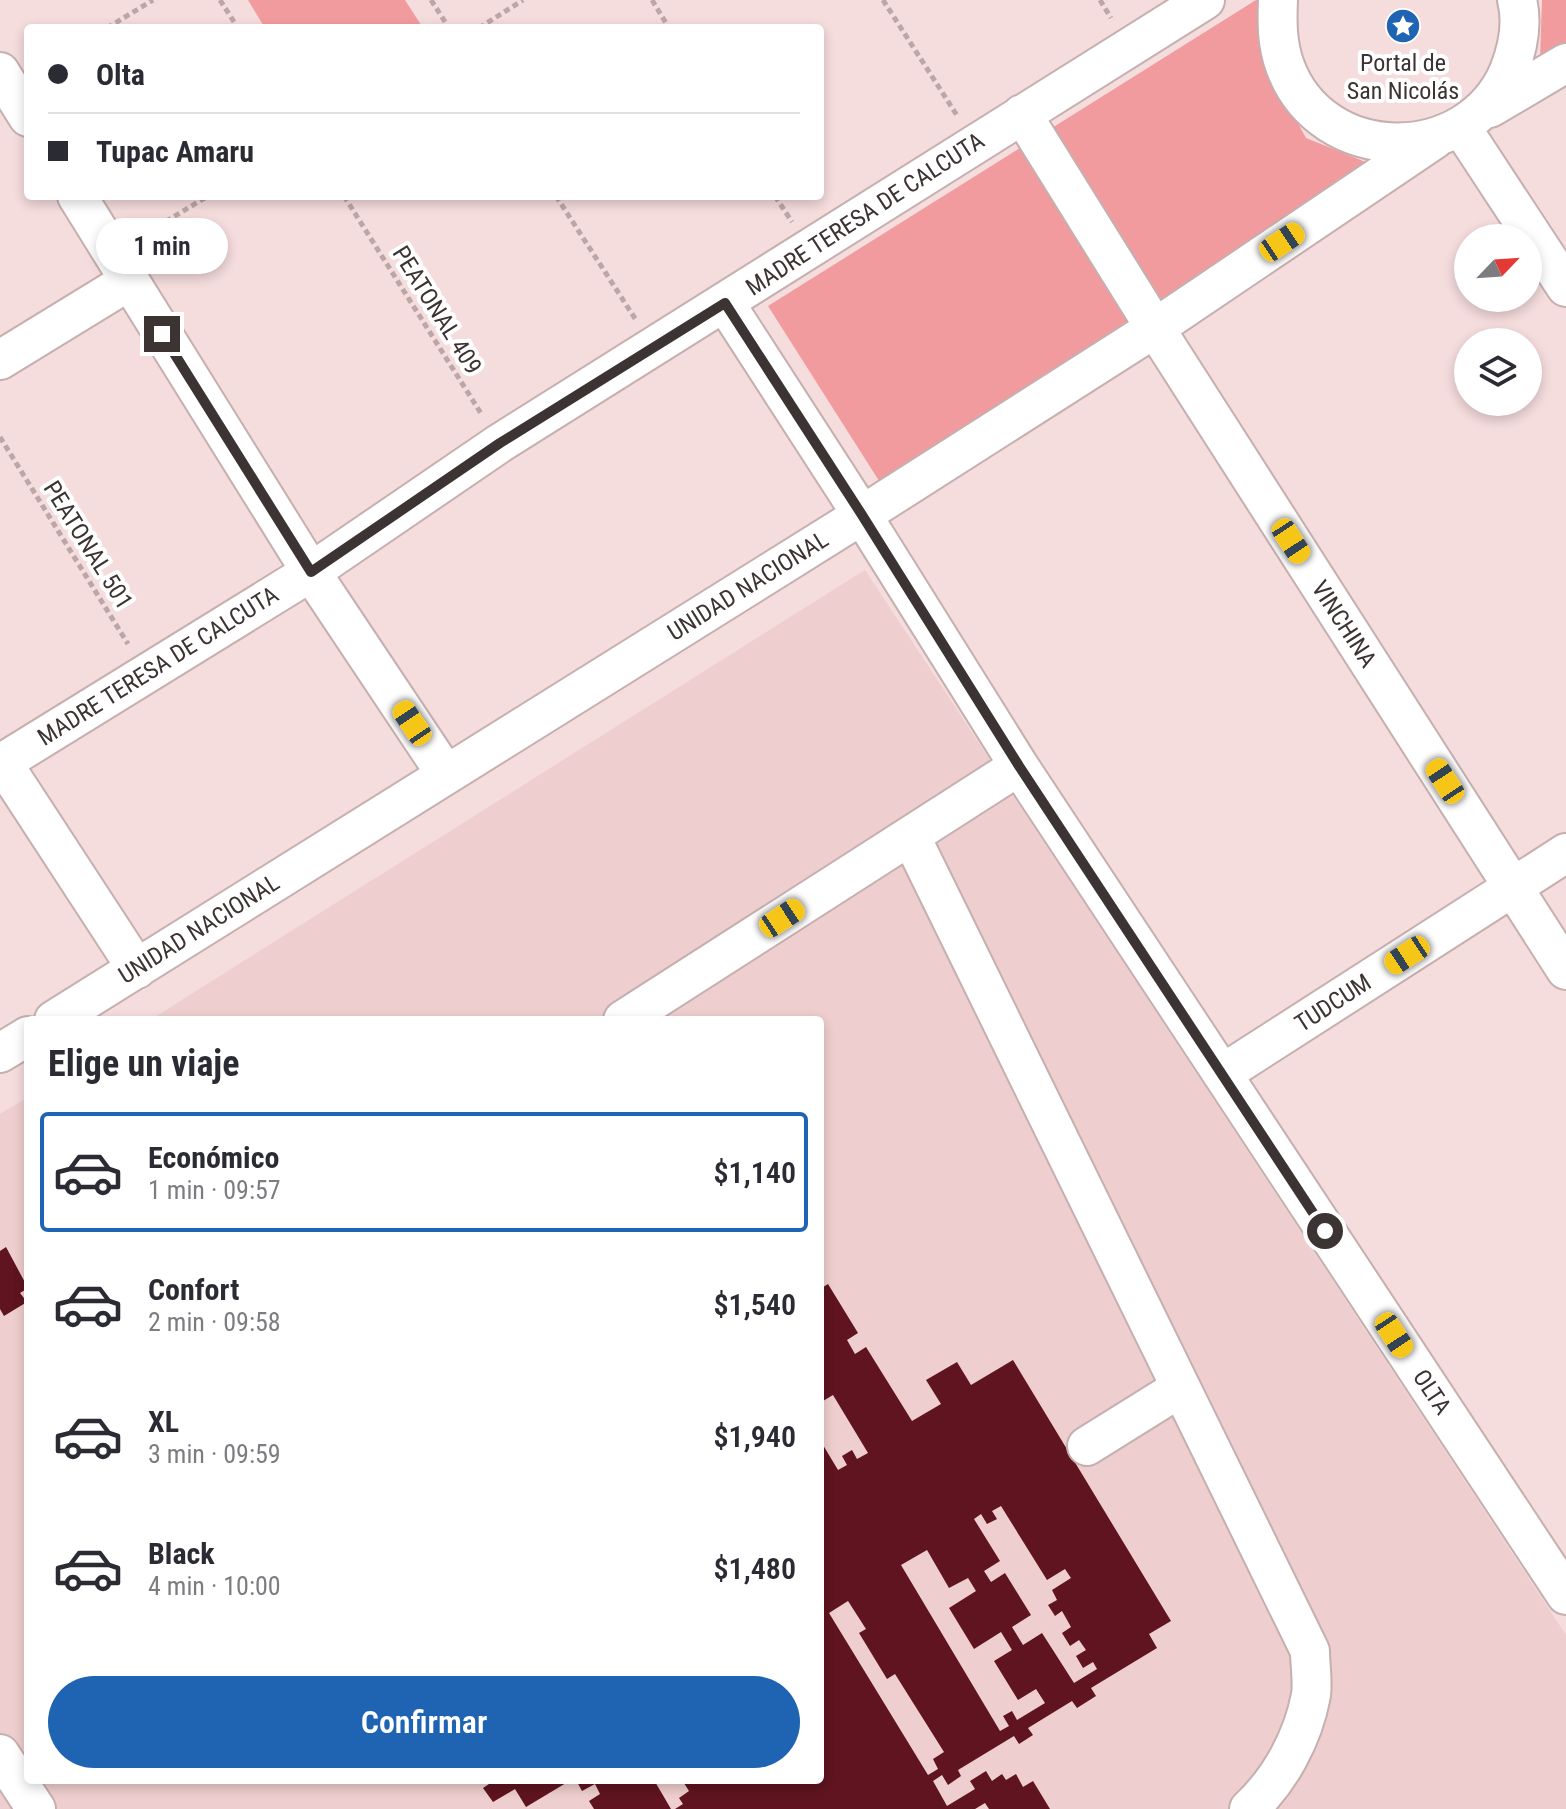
<!DOCTYPE html>
<html lang="es">
<head>
<meta charset="utf-8">
<style>
  body { margin:0; font-family:"Roboto Condensed",sans-serif; background:#f7f7f7; color:#2b2b33; height:100vh; display:flex; flex-direction:column; font-size:30px; white-space:nowrap }
  * { box-sizing:border-box; margin:0 }
  p { font-size:26px; color:#7c7c81 }
  .icon { flex:none; width:44px; height:44px; fill:none; stroke:currentColor; stroke-width:2; stroke-linecap:round; stroke-linejoin:round }
  .map { position:relative; flex:1; overflow:hidden }
  .sheet { position:absolute; left:24px; top:1016px; width:800px; height:768px; display:flex; flex-direction:column; background:#fff; border-radius:8px; box-shadow:0 4px 12px #0003 }
  .sheet>* { flex:none }
  .hud { position:absolute; left:24px; top:24px; width:800px; height:176px; border-radius:8px; box-shadow:0 4px 12px #0003; display:grid; align-content:center; height:176px; padding:0 24px; background:#fff }
  .needle { width:52px; rotate:65deg }
  .buttons { position:absolute; left:1454px; top:224px; display:grid; gap:16px }
  .buttons a { display:grid; place-items:center; width:88px; height:88px; border-radius:50%; background:#fff; box-shadow:0 4px 12px #0003; font-size:40px }
  .end { position:absolute; width:36px; height:36px; margin:-18px; border:10px solid #3c3333; background:#fff; box-shadow:0 0 0 4px #fff }
  .from { border-radius:50% }
  .bubble { position:absolute; height:56px; border-radius:28px; background:#fff; box-shadow:0 4px 12px #0003; font-size:26px; font-weight:600; line-height:56px; text-align:center }
  .car { position:absolute; width:24px; height:48px; margin:-24px -12px; border-radius:10px; box-shadow:0 0 6px 2px #0007; background:linear-gradient(#f5c518 24%,#345 0 40%,#f5c518 0 76%,#345 0 86%,#f5c518 0) }
  .hud b { display:flex; align-items:center; gap:28px; height:76px; font-size:30px }
  .hud b+b { border-top:2px solid #e1e1e2 }
  .hud i { width:20px; height:20px; background:#2b2b33 }
  ul { padding:0; list-style:none }
  li { display:flex; align-items:center; gap:24px; height:120px; margin:0 16px 12px; padding:0 8px; border:4px solid transparent; border-radius:8px }
  li div { flex:1 }
  li b { display:block; font-size:30px }
  li em { font-style:normal; font-weight:600 }
  li.on { border-color:#1f63b3 }
  li>.icon { width:72px; height:72px; stroke-width:1.5 }
  h2 { padding:0 24px; font-size:36px; line-height:96px }
  .primary-button { display:flex; gap:16px; margin-top:auto; padding:16px 24px }
  .primary-button a { flex:1; height:92px; border-radius:48px; background:#1f63b3; color:#fff; font-size:32px; font-weight:600; line-height:92px; text-align:center }
  .map>svg:first-child { display:block }
</style>
</head>
<body>
<div class="map">
<svg width="1566" height="1809" viewBox="0 0 1566 1809">
  <rect width="100%" height="100%" fill="#f5dcdd"/>
  <!-- built -->
  <path fill="#eecece" d="M 865,570 L 1566,1635 L 1566,1809 L 0,1809 L 0,1114 L 28,1097 L 28,1780 L 820,1780 L 820,1020 L 150,1020 Z"/>
  <!-- green -->
  <path fill="#f29b9f" d="M 248,0 L 405,0 L 423,28 L 265,28 Z
    M 1256,0 L 1258,0 L 1261,55 L 1306,138 L 1368,163 L 881,484 L 768,306 Z
    M 1542,0 L 1566,0 L 1566,43 L 1540,59 Z"/>
  <!-- building -->
  <path fill="#5f141f" fill-rule="evenodd" d="M 6,1247 L 28,1288 L 20,1293 L 27,1302 L 4,1316 L 0,1309 L 0,1251 Z
    M 828,1284 L 858,1333 L 847,1340 L 855,1354 L 866,1347 L 912,1421 L 941,1404 L 926,1380 L 957,1362 L 971,1385 L 1013,1360 L 1171,1621 L 1149,1634 L 1157,1648 L 1091,1688 L 1096,1696 L 1077,1708 L 1072,1701 L 1028,1728 L 1033,1735 L 1019,1744 L 1014,1736 L 958,1770 L 961,1776 L 948,1785 L 942,1775 L 933,1781 L 947,1806 L 975,1789 L 970,1781 L 986,1771 L 992,1781 L 1002,1774 L 1006,1780 L 1016,1774 L 1023,1787 L 1033,1781 L 1050,1809 L 989,1809 L 985,1803 L 975,1809 L 675,1809 L 683,1804 L 679,1798 L 689,1791 L 682,1780 L 820,1780 L 820,1440 L 838,1470 L 847,1465 L 842,1456 L 852,1450 L 857,1459 L 868,1453 L 833,1395 L 823,1401 L 820,1396 L 820,1289 ZM 1001,1506 L 1047,1580 L 1065,1569 L 1071,1578 L 1052,1590 L 1057,1600 L 1048,1605 L 1055,1616 L 1062,1611 L 1071,1627 L 1062,1633 L 1070,1646 L 1079,1640 L 1086,1650 L 1076,1656 L 1083,1668 L 1093,1662 L 1097,1669 L 1074,1683 L 1042,1633 L 1023,1645 L 1012,1627 L 1031,1615 L 1005,1573 L 991,1582 L 984,1571 L 1000,1561 L 974,1519 L 981,1514 L 987,1524 L 997,1519 L 992,1511 ZM 927,1550 L 949,1588 L 968,1578 L 976,1591 L 949,1608 L 974,1649 L 1001,1632 L 1012,1650 L 994,1661 L 1018,1700 L 1036,1689 L 1045,1703 L 1017,1720 L 1012,1711 L 1003,1716 L 1009,1726 L 1000,1731 L 901,1565 ZM 848,1601 L 866,1629 L 859,1633 L 887,1679 L 895,1674 L 944,1752 L 933,1759 L 938,1769 L 928,1775 L 829,1613 Z
    M 491,1780 L 571,1780 L 526,1807 L 515,1789 L 493,1802 L 483,1788 L 492,1782 Z
    M 576,1780 L 654,1780 L 671,1809 L 594,1809 L 589,1801 L 600,1794 L 595,1784 L 582,1791 Z"/>
  <g fill="none" stroke-linecap="round" stroke-linejoin="round">
    <!-- minor casing -->
    <g stroke="#c6afaf" stroke-width="42">
      <path id="minor" d="M 1278,0 C 1277,23 1277,44 1285,66 C 1321,166 1468,168 1509,71 C 1518,48 1523,24 1517,0
        M 0,72 L 28,117
        M 1490,108 L 1566,63
        M 1022,114 L 1155,328 L 1566,970
        M 1461,127 L 1566,287
        M 77,196 L 311,572 L 445,773
        M 725,303 L 862,515 L 1019,766 L 1566,1595
        M 0,360 L 129,281
        M 2,762 L 137,969
        M 0,764 L 311,572 L 500,443 L 1205,0
        M 911,837 L 1310,1651 C 1310,1665 1313,1682 1311,1695 C 1303,1738 1280,1780 1249,1809
        M 54,1020 L 862,515 L 1155,328 L 1435,139
        M 623,1020 L 1019,766
        M 0,1053 L 28,1036
        M 1222,1074 L 1566,853
        M 1087,1446 L 1180,1388
        M 0,1754 L 36,1809"/>
    </g>
    <!-- path -->
    <path stroke="#bba7a8" stroke-width="5" stroke-dasharray="6 4" stroke-linecap="butt" d="M 220,0 L 238,28
      M 431,0 L 449,28
      M 652,0 L 669,28
      M 883,0 L 958,117
      M 1100,0 L 1111,18
      M 107,28 L 153,0
      M 479,28 L 523,0
      M 344,196 L 482,415
      M 556,196 L 636,320
      M 775,196 L 792,222
      M 140,237 L 208,196
      M 0,437 L 128,644"/>
    <!-- minor -->
    <use href="#minor" stroke="#fff" stroke-width="38"/>
  </g>
  <g fill="none" stroke-linecap="round" stroke-linejoin="round">
    <!-- route -->
    <path stroke="#3c3333" stroke-width="10" d="M 162,334 L 311,572 L 500,443 L 725,303 L 862,515 L 1019,766 L 1325,1231"/>
  </g>
  <!-- icons -->
  <defs>
    <g id="sight-disc" transform="scale(1.8)"><circle r="9.5" fill="#1f63b3" stroke="#fff"/><path d="M0-6L1.8-2.2L6-1.7L2.9 1.2L3.7 5.4L0 3.3L-3.7 5.4L-2.9 1.2L-6-1.7L-1.8-2.2Z" fill="#fff"/></g>
  </defs>
  <g fill-rule="evenodd">
    <use href="#sight-disc" x="1403" y="26"/>
  </g>
  <g text-anchor="middle" stroke-width="8" stroke-linejoin="round" paint-order="stroke">
    <!-- poi labels -->
    <g font-size="24" fill="#3c3333" stroke="#fff">
      <text x="1403" y="71">Portal de<tspan x="1403" dy="28">San Nicolás</tspan></text>
    </g>
    <!-- street labels -->
    <g font-size="24" fill="#3c3333" stroke="#fff">
      <text transform="translate(865 214) rotate(-33)" y="8">MADRE TERESA DE CALCUTA</text>
      <text transform="translate(437 310) rotate(58)" y="8">PEATONAL 409</text>
      <text transform="translate(88 545) rotate(58)" y="8">PEATONAL 501</text>
      <text transform="translate(748 586) rotate(-32)" y="8">UNIDAD NACIONAL</text>
      <text transform="translate(1344 624) rotate(57)" y="8">VINCHINA</text>
      <text transform="translate(158 666) rotate(-32)" y="8">MADRE TERESA DE CALCUTA</text>
      <text transform="translate(199 929) rotate(-32)" y="8">UNIDAD NACIONAL</text>
      <text transform="translate(1333 1003) rotate(-33)" y="8">TUDCUM</text>
      <text transform="translate(1432 1392) rotate(56)" y="8">OLTA</text>
    </g>
  </g>
</svg>
<div class="buttons">
<a><svg class="needle" viewBox="-14 -14 28 28"><path d="M0-13l5 13h-10z" fill="#e53935"/><path d="M0 13l5-13h-10z" fill="#7c7c81"/></svg></a>
<a><svg class="icon" aria-label="layers" viewBox="0 0 24 24"><path d="M12 4l9 5-9 5-9-5zM3 14l9 5 9-5"/></svg></a>
</div>
<i class="end from" style="left:1325px;top:1231px"></i>
<i class="end" style="left:162px;top:334px"></i>
<div class="bubble" style="left:96px;top:218px;width:132px">1 min</div>
<i class="car" style="left:1282px;top:242px;rotate:56deg"></i>
<i class="car" style="left:1291px;top:541px;rotate:147deg"></i>
<i class="car" style="left:412px;top:723px;rotate:326deg"></i>
<i class="car" style="left:1445px;top:781px;rotate:327deg"></i>
<i class="car" style="left:782px;top:918px;rotate:57deg"></i>
<i class="car" style="left:1407px;top:955px;rotate:237deg"></i>
<i class="car" style="left:1394px;top:1335px;rotate:147deg"></i>
<div class="hud">
<b><i class="from"></i>Olta</b>
<b><i></i>Tupac Amaru</b>
</div>
<section class="sheet">
<h2>Elige un viaje</h2>
<ul>
<li class="on"><svg class="icon" aria-label="car" viewBox="0 0 24 24"><path d="M5 17H2v-5l4-1 3-4h7l3 4 3 1v5h-3M9 17h6M6 11h13"/><circle cx="7" cy="17" r="2"/><circle cx="17" cy="17" r="2"/></svg><div><b>Económico</b><p>1 min · 09:57</p></div><em>$1,140</em></li>
<li><svg class="icon" aria-label="car" viewBox="0 0 24 24"><path d="M5 17H2v-5l4-1 3-4h7l3 4 3 1v5h-3M9 17h6M6 11h13"/><circle cx="7" cy="17" r="2"/><circle cx="17" cy="17" r="2"/></svg><div><b>Confort</b><p>2 min · 09:58</p></div><em>$1,540</em></li>
<li><svg class="icon" aria-label="car" viewBox="0 0 24 24"><path d="M5 17H2v-5l4-1 3-4h7l3 4 3 1v5h-3M9 17h6M6 11h13"/><circle cx="7" cy="17" r="2"/><circle cx="17" cy="17" r="2"/></svg><div><b>XL</b><p>3 min · 09:59</p></div><em>$1,940</em></li>
<li><svg class="icon" aria-label="car" viewBox="0 0 24 24"><path d="M5 17H2v-5l4-1 3-4h7l3 4 3 1v5h-3M9 17h6M6 11h13"/><circle cx="7" cy="17" r="2"/><circle cx="17" cy="17" r="2"/></svg><div><b>Black</b><p>4 min · 10:00</p></div><em>$1,480</em></li>
</ul>
<div class="primary-button"><a>Confirmar</a></div>
</section>
</div>
</body>
</html>
